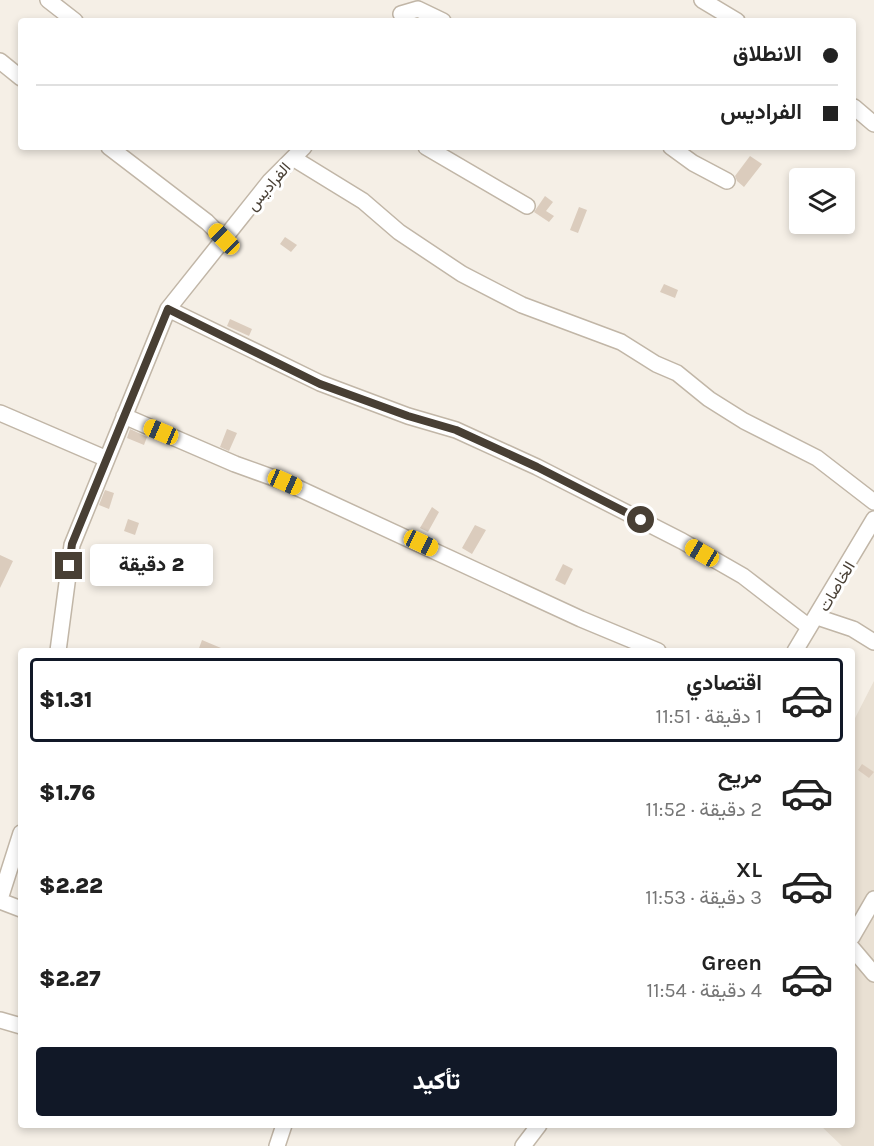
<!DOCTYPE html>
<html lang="ar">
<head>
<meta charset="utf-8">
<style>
  body { margin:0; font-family:Karla,Vazirmatn,sans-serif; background:#f6f6f6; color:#222; direction:rtl; height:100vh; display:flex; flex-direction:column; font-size:22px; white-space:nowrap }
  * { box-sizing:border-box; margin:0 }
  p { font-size:20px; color:#767676 }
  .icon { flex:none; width:33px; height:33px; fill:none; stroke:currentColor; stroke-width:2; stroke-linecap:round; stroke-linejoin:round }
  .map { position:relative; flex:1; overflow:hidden; direction:ltr }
  .drawer { position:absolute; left:18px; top:648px; width:837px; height:480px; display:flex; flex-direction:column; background:#fff; border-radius:6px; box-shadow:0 3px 9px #0003; direction:rtl }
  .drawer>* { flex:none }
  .guide { position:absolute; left:18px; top:18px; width:838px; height:132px; border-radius:6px; box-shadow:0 3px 9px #0003; direction:rtl; display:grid; align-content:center; height:132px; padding:0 18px; background:#fff }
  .fabs { position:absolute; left:789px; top:168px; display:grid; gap:12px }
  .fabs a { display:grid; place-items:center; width:66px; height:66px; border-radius:6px; background:#fff; box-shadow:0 3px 9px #0003; font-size:30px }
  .end { position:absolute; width:27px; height:27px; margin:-14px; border:8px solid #483f34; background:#fff; box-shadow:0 0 0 3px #fff }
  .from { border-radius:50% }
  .bubble { position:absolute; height:42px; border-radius:6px; background:#fff; box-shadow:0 3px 9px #0003; font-size:20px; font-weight:800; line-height:42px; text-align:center; direction:rtl }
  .car { position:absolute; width:18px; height:36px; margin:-18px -9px; border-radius:8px; box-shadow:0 0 4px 2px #0007; background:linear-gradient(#f5c518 24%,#345 0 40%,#f5c518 0 76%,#345 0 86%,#f5c518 0) }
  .guide b { display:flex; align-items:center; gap:21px; height:57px; font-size:22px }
  .guide b+b { border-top:2px solid #e0e0e0 }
  .guide i { width:15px; height:15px; background:#222 }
  ul { padding:10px 0 0; list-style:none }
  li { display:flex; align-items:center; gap:18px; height:84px; margin:0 12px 9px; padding:0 6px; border:3px solid transparent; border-radius:6px }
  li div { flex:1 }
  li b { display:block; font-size:22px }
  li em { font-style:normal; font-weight:800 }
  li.active { border-color:#111827 }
  li>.icon { width:54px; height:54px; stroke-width:1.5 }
  .button { display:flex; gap:12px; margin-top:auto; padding:12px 18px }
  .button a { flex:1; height:69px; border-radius:6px; background:#111827; color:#fff; font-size:24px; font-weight:800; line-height:69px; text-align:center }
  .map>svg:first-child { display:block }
</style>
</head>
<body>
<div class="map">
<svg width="874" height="1146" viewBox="0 0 874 1146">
  <rect width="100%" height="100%" fill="#f5efe6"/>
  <!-- residential -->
  <path fill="#e9e0d3" d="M 874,681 L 874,1146 L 842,1146 L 820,1125 L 852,1125 L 852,724 Z"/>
  <!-- building -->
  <path fill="#dbccbd" d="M 750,156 L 762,164 L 744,187 L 737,181 L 735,176 Z
    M 545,196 L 553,202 L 546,211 L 554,216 L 549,222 L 534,212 Z
    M 579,207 L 587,210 L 578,233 L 570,230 Z
    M 285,237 L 297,245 L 291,252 L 280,244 Z
    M 664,284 L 678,290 L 675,298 L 660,292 Z
    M 230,319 L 252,329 L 249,336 L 227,326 Z
    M 130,429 L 147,437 L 144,445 L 127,438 Z
    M 227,429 L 237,433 L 229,451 L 220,447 Z
    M 105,490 L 114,493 L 109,509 L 99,505 Z
    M 432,507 L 439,512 L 428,532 L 420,528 Z
    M 128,519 L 139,523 L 135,535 L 124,531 Z
    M 475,525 L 486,530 L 472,554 L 462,548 Z
    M 0,555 L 13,561 L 0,588 Z
    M 563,564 L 573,569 L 565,585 L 555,580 Z
    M 202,640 L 228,651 L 198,651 Z
    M 862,764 L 874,772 L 869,778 L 858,770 Z"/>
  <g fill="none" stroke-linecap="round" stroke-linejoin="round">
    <!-- minor casing -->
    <g stroke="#c1b6a7" stroke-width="18">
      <path id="minor" d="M 48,0 L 75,21
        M 702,0 L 737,21
        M 401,14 L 418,9 L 443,21
        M 0,61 L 21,78
        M 854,107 L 874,124
        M 109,147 L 207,222 L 224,239
        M 426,147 L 527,206
        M 671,147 L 693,163 L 727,181
        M 293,158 L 363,201 L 399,232 L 462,274 L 522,305 L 621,342 L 656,364 L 677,373 L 709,399 L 744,421 L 817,458 L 874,502
        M 168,309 L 320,383 L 408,416 L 456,430 L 537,467 L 682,541 L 743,576 L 809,627
        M 0,413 L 107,459
        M 124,416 L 235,464 L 285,482 L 581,619 L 658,651
        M 817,617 L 853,629 L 874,642
        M 58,651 L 72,545 L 168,309 L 270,181 L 304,147
        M 795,651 L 874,519
        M 0,899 L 21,833
        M 0,901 L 21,909
        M 852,937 L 874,899
        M 852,948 L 874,974
        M 0,1020 L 21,1026
        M 277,1146 L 284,1125
        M 523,1146 L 539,1125"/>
    </g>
    <!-- minor -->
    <use href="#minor" stroke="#fff" stroke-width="15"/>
  </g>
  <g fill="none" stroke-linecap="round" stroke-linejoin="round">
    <!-- route -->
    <path stroke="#483f34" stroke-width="8" d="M 69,566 L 72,544 L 168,309 L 320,384 L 408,416 L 456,430 L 537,467 L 641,520"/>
  </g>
  <g text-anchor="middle" stroke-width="6" stroke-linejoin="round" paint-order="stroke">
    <!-- street labels -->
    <g font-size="16" fill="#483f34" stroke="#fff">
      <text transform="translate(268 186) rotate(-49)" y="6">الفراديس</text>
      <text transform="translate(836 586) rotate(-59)" y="6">الخاصات</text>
    </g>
  </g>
</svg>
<div class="fabs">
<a><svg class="icon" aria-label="layers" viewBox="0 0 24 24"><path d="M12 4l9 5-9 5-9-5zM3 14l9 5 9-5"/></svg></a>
</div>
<i class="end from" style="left:641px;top:520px"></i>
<i class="end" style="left:69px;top:566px"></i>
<div class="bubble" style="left:90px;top:544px;width:123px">2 دقيقة</div>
<i class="car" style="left:224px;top:239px;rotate:315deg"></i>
<i class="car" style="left:161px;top:432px;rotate:293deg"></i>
<i class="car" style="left:285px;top:482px;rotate:114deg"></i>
<i class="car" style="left:421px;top:543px;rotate:115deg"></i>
<i class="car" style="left:702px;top:553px;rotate:300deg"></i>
<div class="guide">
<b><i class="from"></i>الانطلاق</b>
<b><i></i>الفراديس</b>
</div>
<section class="drawer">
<ul>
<li class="active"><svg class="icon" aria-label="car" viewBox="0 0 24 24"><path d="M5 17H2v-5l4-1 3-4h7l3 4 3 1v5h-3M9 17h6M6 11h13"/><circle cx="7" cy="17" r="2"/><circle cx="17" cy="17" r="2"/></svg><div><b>اقتصادي</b><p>1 دقيقة · 11:51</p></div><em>$1.31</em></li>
<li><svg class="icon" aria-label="car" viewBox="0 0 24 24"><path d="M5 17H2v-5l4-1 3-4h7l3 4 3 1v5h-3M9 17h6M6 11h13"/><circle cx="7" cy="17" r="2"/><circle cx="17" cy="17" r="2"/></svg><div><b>مريح</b><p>2 دقيقة · 11:52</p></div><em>$1.76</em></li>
<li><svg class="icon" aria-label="car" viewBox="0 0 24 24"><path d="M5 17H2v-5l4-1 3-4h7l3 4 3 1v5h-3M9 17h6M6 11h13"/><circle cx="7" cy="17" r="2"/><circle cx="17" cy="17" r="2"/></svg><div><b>XL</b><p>3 دقيقة · 11:53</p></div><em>$2.22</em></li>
<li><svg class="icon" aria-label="car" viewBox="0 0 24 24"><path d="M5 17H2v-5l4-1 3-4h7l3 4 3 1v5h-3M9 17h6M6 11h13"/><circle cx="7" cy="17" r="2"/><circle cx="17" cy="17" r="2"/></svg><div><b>Green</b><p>4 دقيقة · 11:54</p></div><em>$2.27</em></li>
</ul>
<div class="button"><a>تأكيد</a></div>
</section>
</div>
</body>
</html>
